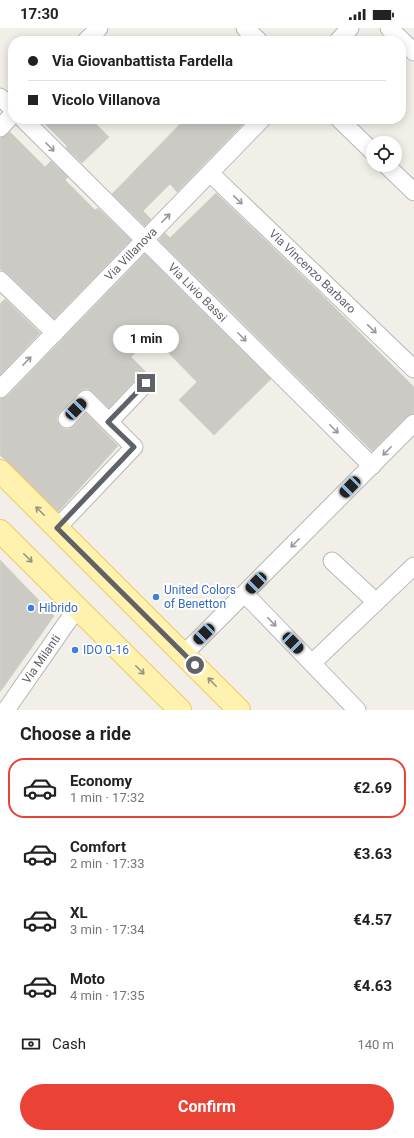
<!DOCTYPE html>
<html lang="en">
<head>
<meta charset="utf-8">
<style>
  body { margin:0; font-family:Roboto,sans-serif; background:#f2f2f2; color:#222; height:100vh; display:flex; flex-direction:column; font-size:15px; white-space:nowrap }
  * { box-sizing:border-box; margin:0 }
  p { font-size:13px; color:#767676 }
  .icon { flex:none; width:22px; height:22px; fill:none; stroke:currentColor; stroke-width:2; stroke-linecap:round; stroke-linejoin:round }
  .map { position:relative; height:682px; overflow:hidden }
  .drawer { display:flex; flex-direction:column; background:#fff; flex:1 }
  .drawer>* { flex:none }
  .banner { position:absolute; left:8px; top:8px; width:398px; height:88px; border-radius:16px; box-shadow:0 2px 10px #0003; display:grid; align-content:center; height:88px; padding:0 20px; background:#fff }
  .tools { position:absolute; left:366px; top:108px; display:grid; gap:8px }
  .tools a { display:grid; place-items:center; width:36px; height:36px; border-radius:50%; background:#fff; box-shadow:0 2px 10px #0003; font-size:20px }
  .end { position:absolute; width:18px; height:18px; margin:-9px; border:5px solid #5f6368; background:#fff; box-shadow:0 0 0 2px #fff }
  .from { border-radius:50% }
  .bubble { position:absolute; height:28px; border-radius:14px; background:#fff; box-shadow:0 2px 10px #0003; font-size:13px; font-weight:700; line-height:28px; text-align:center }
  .car { position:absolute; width:12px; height:24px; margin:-12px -6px; border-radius:5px; box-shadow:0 0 3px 1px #0007; background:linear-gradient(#222 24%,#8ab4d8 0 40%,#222 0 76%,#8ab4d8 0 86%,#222 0) }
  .banner b { display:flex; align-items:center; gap:14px; height:38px; font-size:15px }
  .banner b+b { border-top:1px solid #e0e0e0 }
  .banner i { width:10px; height:10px; background:#222 }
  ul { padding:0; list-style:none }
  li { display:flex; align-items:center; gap:12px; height:60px; margin:0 8px 6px; padding:0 12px; border:2px solid transparent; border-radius:16px }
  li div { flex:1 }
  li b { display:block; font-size:15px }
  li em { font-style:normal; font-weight:700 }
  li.current { border-color:#ea4335 }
  li>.icon { width:36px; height:36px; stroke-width:1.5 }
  h2 { padding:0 20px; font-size:18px; line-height:48px }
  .pay { display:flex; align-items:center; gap:10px; height:44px; padding:0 20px; font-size:15px }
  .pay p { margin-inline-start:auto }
  .cta { display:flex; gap:8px; margin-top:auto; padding:8px 20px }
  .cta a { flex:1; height:46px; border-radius:24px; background:#ea4335; color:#fff; font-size:16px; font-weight:700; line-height:46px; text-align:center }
  .status { display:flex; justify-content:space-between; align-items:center; height:28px; padding:0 20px; background:#fff; direction:ltr }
  .status svg { height:11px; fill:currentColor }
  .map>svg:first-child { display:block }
</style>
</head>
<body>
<div class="status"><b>17:30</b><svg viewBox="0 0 49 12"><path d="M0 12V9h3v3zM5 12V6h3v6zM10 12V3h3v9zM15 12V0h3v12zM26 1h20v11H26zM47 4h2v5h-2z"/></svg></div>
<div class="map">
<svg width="414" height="682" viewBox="0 0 414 682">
  <rect width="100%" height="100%" fill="#f1efe8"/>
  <!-- building -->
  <path fill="#cccac5" stroke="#d6d1c6" d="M 40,91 L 91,91 L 109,109 L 82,135 L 66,120 L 67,118 Z
    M 185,91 L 248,91 L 177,164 L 170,156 L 143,183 L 151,191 L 145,198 L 112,166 Z
    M 10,104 L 45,139 L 51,133 L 68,149 L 65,152 L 95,182 L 98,180 L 131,212 L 54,291 L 7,245 L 0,241 L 0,110 L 3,109 Z
    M 216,165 L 321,266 L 414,359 L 414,385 L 407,388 L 372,423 L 159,212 L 165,205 L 170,210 Z
    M 145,226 L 271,351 L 214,407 L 179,372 L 197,354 L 152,308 L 131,329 L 147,345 L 143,346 L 139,348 L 109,380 L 93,364 L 88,361 L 84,361 L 79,364 L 60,384 L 57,388 L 57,393 L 60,398 L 64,401 L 69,401 L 74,398 L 86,385 L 118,418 L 58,484 L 0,427 L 0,371 L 7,368 Z
    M 5,271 L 40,305 L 0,347 L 0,276 Z
    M 0,532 L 54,588 L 0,664 Z"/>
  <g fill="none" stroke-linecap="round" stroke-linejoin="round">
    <!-- minor casing -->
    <g stroke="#b5b8bc" stroke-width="19">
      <g id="minor">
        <path d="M 245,0 L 259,13"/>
        <path d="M 389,0 L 414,24"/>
        <path d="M 86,13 L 99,0"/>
        <path d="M 338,13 L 350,0"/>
        <path d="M 0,69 L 13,81"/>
        <path id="s1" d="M 23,91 L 372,438"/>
        <path d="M 339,91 L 373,124"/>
        <path d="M 0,100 L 13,86"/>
        <path d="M 386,137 L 414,164"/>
        <path id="s2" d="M 210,145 L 414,341"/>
        <path d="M 0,252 L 55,305"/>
        <path id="s3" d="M 0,361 L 262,91"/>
        <path d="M 67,391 L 86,371 L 109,394"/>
        <path d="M 57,500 L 134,419 L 109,394 L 146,355"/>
        <path d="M 332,533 L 376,574"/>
        <path d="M 245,566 L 357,682"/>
        <path d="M 184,626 L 414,395"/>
        <path d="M 312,635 L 414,538"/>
        <path id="s4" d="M 6,682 L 77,580"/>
      </g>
    </g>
    <!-- major casing -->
    <g stroke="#f2c960" stroke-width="24">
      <path id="major" d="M 0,443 L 239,682
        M 0,503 L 180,682"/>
    </g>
    <!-- minor -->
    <use href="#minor" stroke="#fff" stroke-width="17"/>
    <!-- major -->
    <use href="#major" stroke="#fff2af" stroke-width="22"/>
  </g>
  <!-- one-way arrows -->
  <defs><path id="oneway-shaft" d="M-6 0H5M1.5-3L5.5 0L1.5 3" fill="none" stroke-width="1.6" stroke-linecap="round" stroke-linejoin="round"/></defs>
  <g stroke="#979a9d">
    <use href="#oneway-shaft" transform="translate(50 119) rotate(45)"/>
    <use href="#oneway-shaft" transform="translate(238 172) rotate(44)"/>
    <use href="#oneway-shaft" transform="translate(166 190) rotate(-46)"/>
    <use href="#oneway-shaft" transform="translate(372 301) rotate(44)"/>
    <use href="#oneway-shaft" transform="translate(242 309) rotate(45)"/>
    <use href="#oneway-shaft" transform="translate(27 333) rotate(-46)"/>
    <use href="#oneway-shaft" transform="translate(334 401) rotate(45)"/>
    <use href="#oneway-shaft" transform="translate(387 423) rotate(135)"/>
    <use href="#oneway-shaft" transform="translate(295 515) rotate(135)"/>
    <use href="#oneway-shaft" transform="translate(272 594) rotate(46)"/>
  </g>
  <g stroke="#979581">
    <use href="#oneway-shaft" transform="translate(40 483) rotate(-135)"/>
    <use href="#oneway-shaft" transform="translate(28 530) rotate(45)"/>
    <use href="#oneway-shaft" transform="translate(140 642) rotate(45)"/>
    <use href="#oneway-shaft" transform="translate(212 654) rotate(-134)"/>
  </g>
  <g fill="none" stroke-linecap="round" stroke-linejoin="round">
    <!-- route -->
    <path stroke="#5f6368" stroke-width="5" d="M 146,355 L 108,394 L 134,419 L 57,500 L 195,637"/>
  </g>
  <!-- markers -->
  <g fill="#3f7fe0" stroke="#fff" stroke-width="1.5">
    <circle cx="156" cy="569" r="4"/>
    <circle cx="31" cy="580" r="4"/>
    <circle cx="75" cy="622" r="4"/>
  </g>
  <g text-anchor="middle" stroke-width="4" stroke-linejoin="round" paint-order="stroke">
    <!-- street labels -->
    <g font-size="12" fill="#5f6368" stroke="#fff">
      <text dy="4" stroke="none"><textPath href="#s3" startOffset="188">Via Villanova</textPath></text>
      <text dy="4" stroke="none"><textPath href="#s2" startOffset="142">Via Vincenzo Barbaro</textPath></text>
      <text dy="4" stroke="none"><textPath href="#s1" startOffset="246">Via Livio Bassi</textPath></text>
      <text dy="4" stroke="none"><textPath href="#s4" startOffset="62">Via Milanti</textPath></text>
    </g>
    <!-- shop labels -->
    <g font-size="12" fill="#366cbe" stroke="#fff" text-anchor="start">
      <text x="164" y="566">United Colors<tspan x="164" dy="14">of Benetton</tspan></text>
      <text x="39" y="584">Hibrido</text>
      <text x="83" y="626">IDO 0-16</text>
    </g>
  </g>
</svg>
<div class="tools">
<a><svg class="icon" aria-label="locate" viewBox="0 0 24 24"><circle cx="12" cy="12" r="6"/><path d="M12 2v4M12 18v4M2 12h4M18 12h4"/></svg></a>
</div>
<i class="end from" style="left:195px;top:637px"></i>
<i class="end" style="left:146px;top:355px"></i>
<div class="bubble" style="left:113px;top:297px;width:66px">1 min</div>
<i class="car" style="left:76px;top:381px;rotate:44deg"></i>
<i class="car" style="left:350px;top:459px;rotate:224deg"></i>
<i class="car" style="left:256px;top:555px;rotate:224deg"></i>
<i class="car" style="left:204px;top:606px;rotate:226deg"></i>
<i class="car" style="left:293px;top:615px;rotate:136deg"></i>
<div class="banner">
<b><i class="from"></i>Via Giovanbattista Fardella</b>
<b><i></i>Vicolo Villanova</b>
</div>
</div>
<section class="drawer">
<h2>Choose a ride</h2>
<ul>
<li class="current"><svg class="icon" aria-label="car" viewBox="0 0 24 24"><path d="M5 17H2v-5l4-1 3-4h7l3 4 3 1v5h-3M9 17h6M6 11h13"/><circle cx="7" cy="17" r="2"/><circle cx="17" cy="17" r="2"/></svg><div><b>Economy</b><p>1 min · 17:32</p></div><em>€2.69</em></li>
<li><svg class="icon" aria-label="car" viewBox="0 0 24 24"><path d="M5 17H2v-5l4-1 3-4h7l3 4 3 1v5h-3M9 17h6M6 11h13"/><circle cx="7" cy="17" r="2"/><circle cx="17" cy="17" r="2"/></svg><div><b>Comfort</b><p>2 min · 17:33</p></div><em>€3.63</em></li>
<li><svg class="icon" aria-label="car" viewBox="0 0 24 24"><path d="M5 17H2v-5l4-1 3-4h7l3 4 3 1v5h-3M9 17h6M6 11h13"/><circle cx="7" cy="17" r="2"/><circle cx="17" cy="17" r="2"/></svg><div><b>XL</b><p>3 min · 17:34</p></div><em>€4.57</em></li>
<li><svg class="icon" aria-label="car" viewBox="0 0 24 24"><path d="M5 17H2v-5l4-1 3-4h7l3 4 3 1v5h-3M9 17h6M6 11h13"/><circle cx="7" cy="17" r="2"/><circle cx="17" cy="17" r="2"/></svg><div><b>Moto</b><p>4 min · 17:35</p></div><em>€4.63</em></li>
</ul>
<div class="pay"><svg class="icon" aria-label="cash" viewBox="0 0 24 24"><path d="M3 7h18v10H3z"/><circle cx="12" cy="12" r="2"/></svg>Cash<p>140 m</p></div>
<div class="cta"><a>Confirm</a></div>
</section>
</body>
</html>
